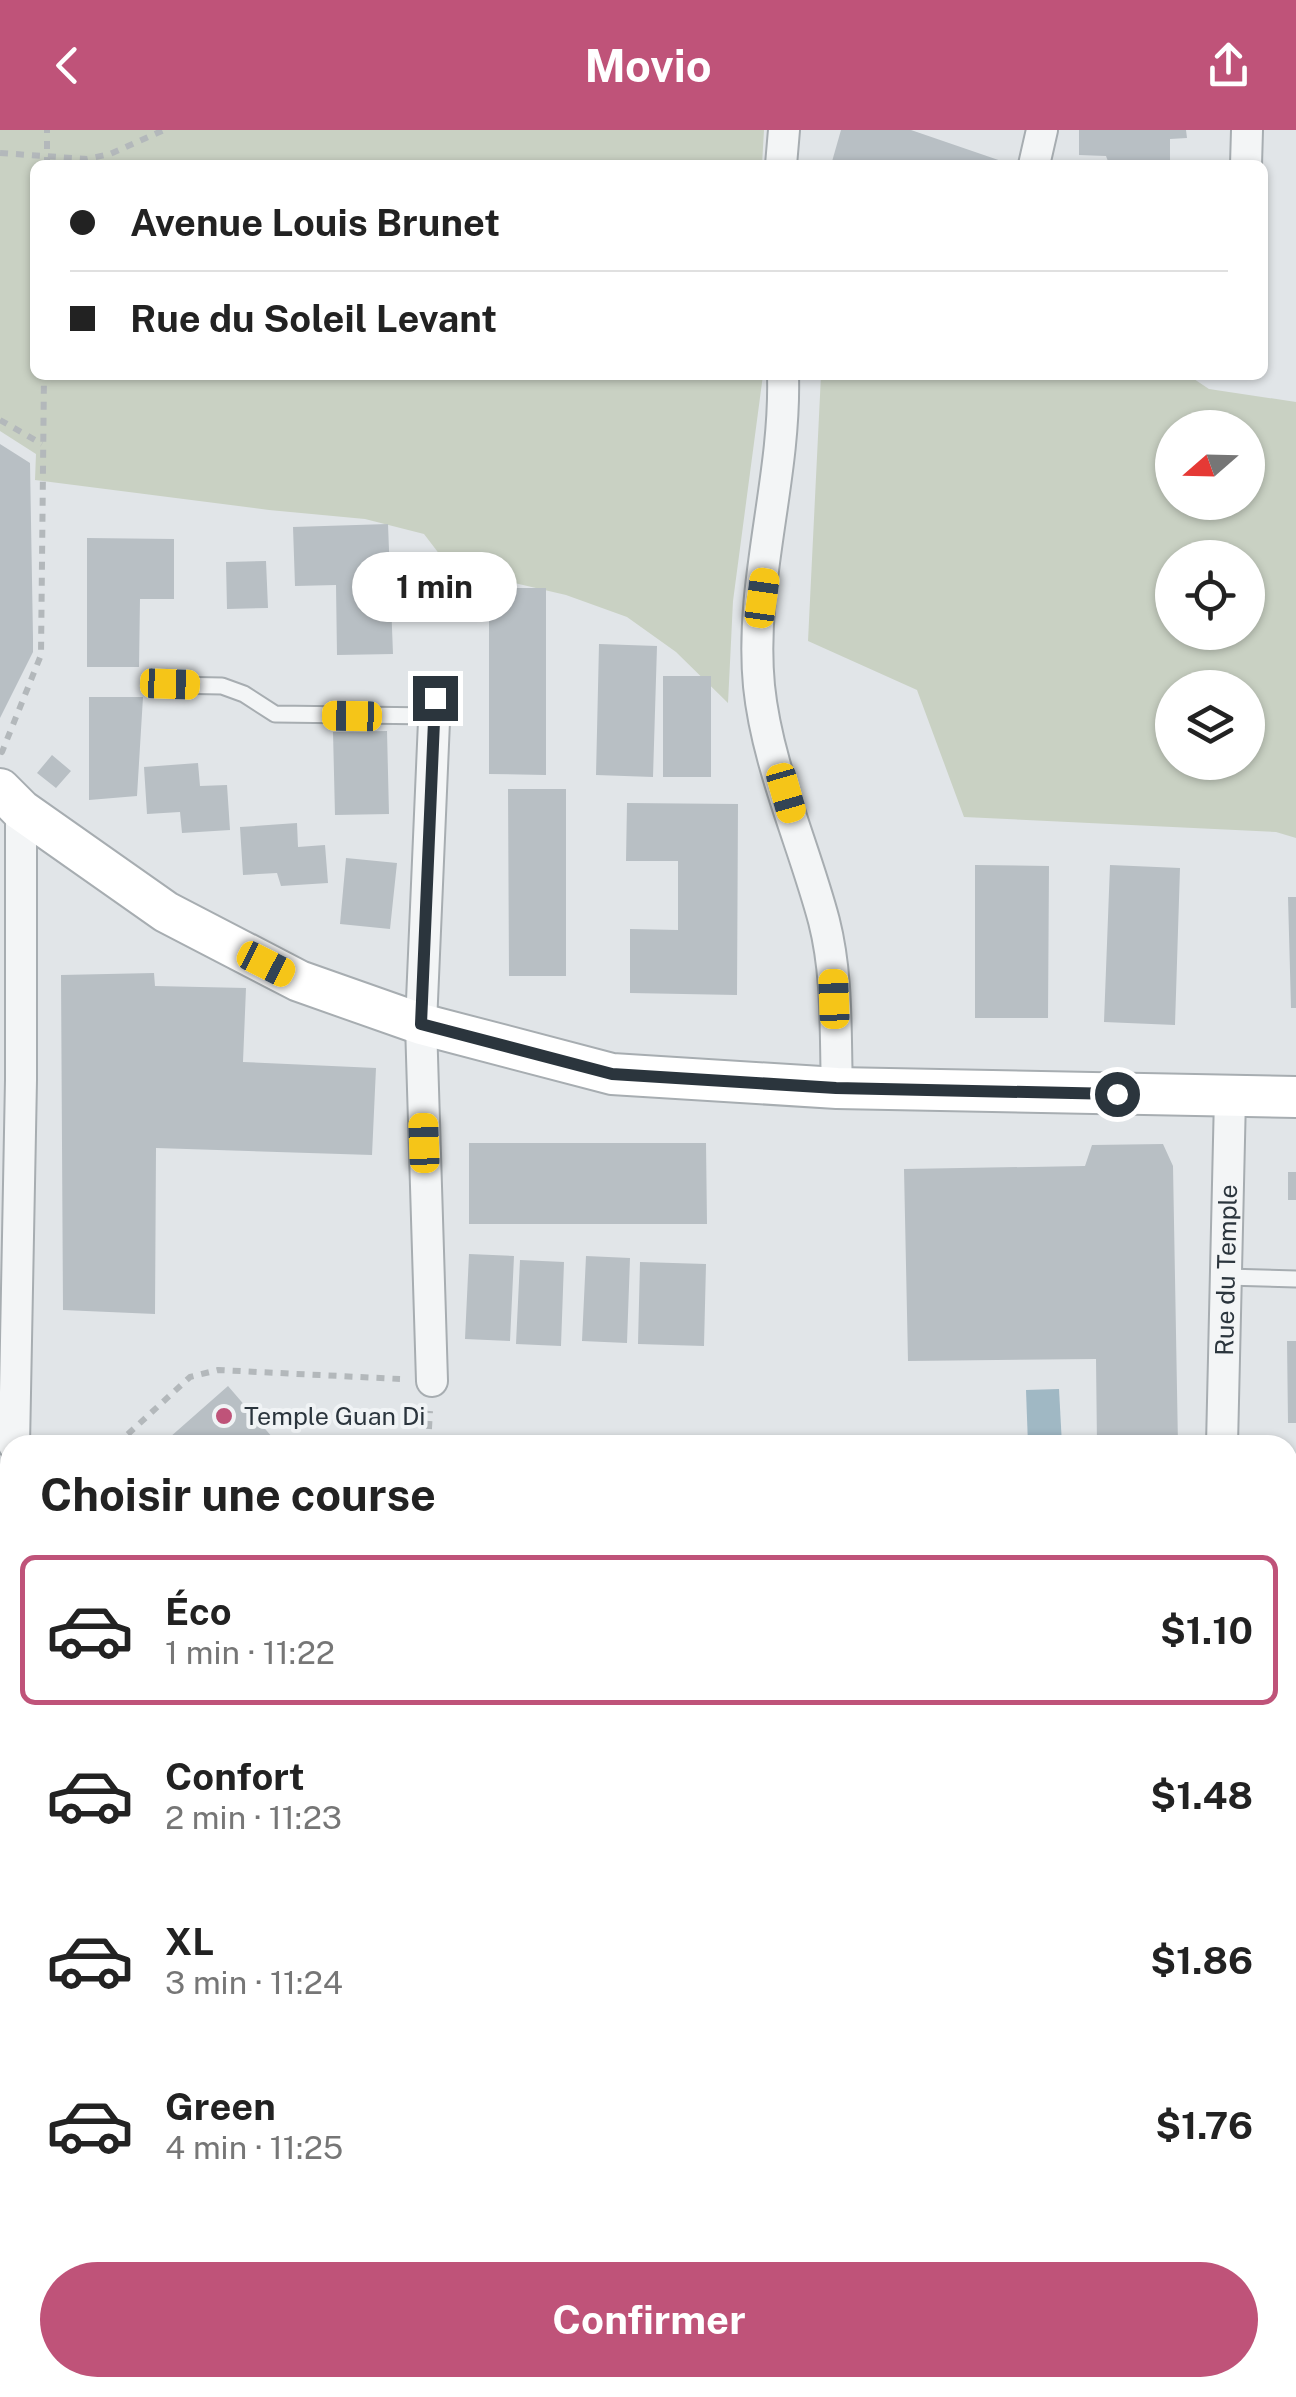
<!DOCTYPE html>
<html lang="fr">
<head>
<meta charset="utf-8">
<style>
  body { margin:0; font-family:"Public Sans",sans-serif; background:#f6f6f6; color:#222; height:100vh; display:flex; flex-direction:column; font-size:38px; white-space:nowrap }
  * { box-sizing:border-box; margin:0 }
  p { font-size:32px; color:#767676 }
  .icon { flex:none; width:55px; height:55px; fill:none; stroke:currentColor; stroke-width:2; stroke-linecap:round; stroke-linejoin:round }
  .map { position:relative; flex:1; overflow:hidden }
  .side { position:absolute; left:0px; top:1305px; width:1298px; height:962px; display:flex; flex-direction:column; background:#fff; border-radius:30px 30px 0 0; box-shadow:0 2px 8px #0004 }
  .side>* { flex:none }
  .hud { position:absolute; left:30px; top:30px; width:1238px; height:220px; border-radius:15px; box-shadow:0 2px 8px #0004; display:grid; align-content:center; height:220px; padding:0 40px; background:#fff }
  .needle { width:65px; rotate:250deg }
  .buttons { position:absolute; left:1155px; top:280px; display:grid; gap:20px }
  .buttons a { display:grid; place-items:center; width:110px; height:110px; border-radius:50%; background:#fff; box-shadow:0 2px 8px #0004; font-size:50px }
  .end { position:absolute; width:45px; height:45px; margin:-22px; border:12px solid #2b353d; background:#fff; box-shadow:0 0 0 5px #fff }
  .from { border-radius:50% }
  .bubble { position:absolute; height:70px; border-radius:35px; background:#fff; box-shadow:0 2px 8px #0004; font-size:32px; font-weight:700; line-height:70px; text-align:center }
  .car { position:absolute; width:30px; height:60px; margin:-30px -15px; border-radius:12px; box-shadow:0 0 8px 2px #0007; background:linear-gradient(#f5c518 24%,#345 0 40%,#f5c518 0 76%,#345 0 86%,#f5c518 0) }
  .hud b { display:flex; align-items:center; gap:35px; height:95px; font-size:38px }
  .hud b+b { border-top:2px solid #e0e0e0 }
  .hud i { width:25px; height:25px; background:#222 }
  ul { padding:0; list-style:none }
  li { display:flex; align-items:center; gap:30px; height:150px; margin:0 20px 15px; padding:0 20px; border:5px solid transparent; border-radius:15px }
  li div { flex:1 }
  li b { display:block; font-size:38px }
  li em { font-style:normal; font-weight:700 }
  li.current { border-color:#bf5379 }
  li>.icon { width:90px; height:90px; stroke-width:1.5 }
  h2 { padding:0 40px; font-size:45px; line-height:120px }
  .action { display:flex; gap:20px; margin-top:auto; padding:20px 40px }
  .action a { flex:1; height:115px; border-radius:60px; background:#bf5379; color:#fff; font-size:40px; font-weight:700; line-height:115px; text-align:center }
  header { display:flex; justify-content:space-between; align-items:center; height:130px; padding:0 40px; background:#bf5379; color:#fff; font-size:45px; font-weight:700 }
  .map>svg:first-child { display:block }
</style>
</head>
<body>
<header><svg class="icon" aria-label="back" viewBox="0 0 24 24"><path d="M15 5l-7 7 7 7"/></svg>Movio<svg class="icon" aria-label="share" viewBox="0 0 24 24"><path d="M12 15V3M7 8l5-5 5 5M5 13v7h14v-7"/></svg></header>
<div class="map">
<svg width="1296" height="2267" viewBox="0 0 1296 2267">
  <rect width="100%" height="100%" fill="#e1e5e8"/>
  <!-- green -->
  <path fill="#c9d1c3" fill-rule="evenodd" d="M 0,0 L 764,0 L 762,35 L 35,35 L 35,245 L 763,245 L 733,471 L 728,573 L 676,522 L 627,487 L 566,465 L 450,438 L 424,404 L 365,389 L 269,380 L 35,350 L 36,324 L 0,301 Z
    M 821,245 L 1188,245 L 1209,259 L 1296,272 L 1296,708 L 1276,702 L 964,687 L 917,560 L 808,511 ZM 1172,298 L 1248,298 L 1248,372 L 1172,372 ZM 1172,428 L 1248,428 L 1248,502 L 1172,502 ZM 1172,558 L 1248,558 L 1248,632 L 1172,632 Z
    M 10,1765 L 10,2258 L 1288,2258 L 1288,1971 L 1296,1971 L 1296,2267 L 0,2267 L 0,1800 Z"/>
  <!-- water -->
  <path fill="#a0b8c4" d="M 1059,1259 L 1062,1315 L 1028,1315 L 1026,1260 Z"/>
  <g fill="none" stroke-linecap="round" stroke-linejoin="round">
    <!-- river -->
    <path stroke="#a0b8c4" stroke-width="65" d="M 828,2267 L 860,2267"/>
  </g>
  <!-- building -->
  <path fill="#b8bfc4" d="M 841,0 L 911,0 L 1013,35 L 831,35 Z
    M 1079,0 L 1186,0 L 1187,8 L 1170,9 L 1170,34 L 1109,34 L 1106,26 L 1079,25 Z
    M 0,314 L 30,333 L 33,508 L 33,522 L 0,588 Z
    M 388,394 L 393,524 L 337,525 L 336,455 L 295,456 L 293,397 Z
    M 87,408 L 174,409 L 174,469 L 140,469 L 139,537 L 87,537 Z
    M 266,431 L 268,478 L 227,479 L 226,432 Z
    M 489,458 L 546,458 L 546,645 L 489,644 Z
    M 599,514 L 657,516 L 653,647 L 596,645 Z
    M 663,546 L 711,546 L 711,647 L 663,647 Z
    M 89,567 L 143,567 L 137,666 L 89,670 Z
    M 387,601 L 389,684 L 335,685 L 333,602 Z
    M 52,625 L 71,641 L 56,658 L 37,643 Z
    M 198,633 L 200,656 L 227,655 L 230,700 L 182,703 L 180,682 L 147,684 L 144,637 Z
    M 508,659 L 566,659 L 566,846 L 509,846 Z
    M 627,673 L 738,674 L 737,865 L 630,863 L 630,799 L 678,800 L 678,731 L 626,731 Z
    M 297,693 L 298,717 L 325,715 L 328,753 L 281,756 L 277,743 L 243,745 L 240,697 Z
    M 346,728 L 397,733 L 390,799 L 340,794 Z
    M 975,735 L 1049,736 L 1048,888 L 975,888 Z
    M 1110,735 L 1180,738 L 1175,895 L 1104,892 Z
    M 1288,767 L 1296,767 L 1296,878 L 1291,878 Z
    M 154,843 L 155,856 L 246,858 L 243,932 L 376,938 L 372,1025 L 156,1018 L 155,1184 L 63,1180 L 61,845 Z
    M 469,1013 L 706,1013 L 707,1094 L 469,1094 Z
    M 1163,1014 L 1173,1036 L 1178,1315 L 1097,1315 L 1096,1229 L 908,1231 L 904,1039 L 1085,1036 L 1092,1015 Z
    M 1288,1042 L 1296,1042 L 1296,1070 L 1288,1070 Z
    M 469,1124 L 514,1126 L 510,1211 L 465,1209 Z
    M 586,1126 L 630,1128 L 627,1213 L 582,1211 Z
    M 520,1130 L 564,1132 L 561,1216 L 516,1214 Z
    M 640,1132 L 706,1134 L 704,1216 L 638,1214 Z
    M 1287,1211 L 1296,1211 L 1296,1293 L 1288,1293 Z
    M 228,1256 L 279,1315 L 161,1315 Z
    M 1288,1470 L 1296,1470 L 1296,1510 L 1288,1510 Z
    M 1296,1854 L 1296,1892 L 1288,1888 L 1288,1871 Z"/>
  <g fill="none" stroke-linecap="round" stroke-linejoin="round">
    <!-- lane casing -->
    <g stroke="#a7adb1" stroke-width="19">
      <path id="lane" d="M 170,555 L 222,556 L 244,564 L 275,584 L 435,586
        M 1226,1147 L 1296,1149"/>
    </g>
    <!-- street casing -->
    <g stroke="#a7adb1" stroke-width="34">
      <g id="street">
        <path d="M 781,35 L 784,0"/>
        <path d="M 1034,35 L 1042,0"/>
        <path d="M 1246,35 L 1247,0"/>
        <path d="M 783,245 C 786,349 749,453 759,556 C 767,635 804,715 824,791 C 838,846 835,903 837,958"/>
        <path d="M 432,1251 L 421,894 L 435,568"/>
        <path d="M 14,1315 L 21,950 L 21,680"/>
        <path id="s1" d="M 1222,1315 L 1230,967"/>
        <path d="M 0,1532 L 10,1465"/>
      </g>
    </g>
    <!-- secondary casing -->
    <g stroke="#a7adb1" stroke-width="44">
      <path id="secondary" d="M 0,659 L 21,680 L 166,782 L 299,851 L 421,894 L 612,944 L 837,958 L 1296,967"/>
    </g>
    <!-- path -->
    <path stroke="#b3b8bb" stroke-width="6" stroke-dasharray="8 8" stroke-linecap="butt" d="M 0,23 L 87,29 L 110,24 L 164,0
      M 47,35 L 47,0
      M 0,290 L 42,314
      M 0,621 L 2,622 L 41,525 L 44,245
      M 116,1315 L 190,1247 L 218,1240 L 400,1249
      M 428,1315 L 430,1281"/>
    <!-- lane -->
    <use href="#lane" stroke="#f3f5f6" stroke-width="15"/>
    <!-- street -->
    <use href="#street" stroke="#f3f5f6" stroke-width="30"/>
    <!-- secondary -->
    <use href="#secondary" stroke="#fff" stroke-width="40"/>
  </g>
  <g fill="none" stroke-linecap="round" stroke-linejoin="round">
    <!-- route -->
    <path stroke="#2b353d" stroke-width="12" d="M 435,568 L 421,894 L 612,944 L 836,958 L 1117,964"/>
  </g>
  <!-- markers -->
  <circle fill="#bf5379" stroke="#f0f3f5" stroke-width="4" cx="224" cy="1286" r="10"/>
  <g text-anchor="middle" stroke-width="8" stroke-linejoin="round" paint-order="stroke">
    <!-- street labels -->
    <g font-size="25" fill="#2b353d" stroke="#f0f3f5">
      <text dy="9" stroke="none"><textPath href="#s1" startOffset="175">Rue du Temple</textPath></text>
    </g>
    <!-- poi labels -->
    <g font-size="25" fill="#2b353d" stroke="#f0f3f5" text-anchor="start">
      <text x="244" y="1295">Temple Guan Di</text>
    </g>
  </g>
</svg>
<div class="buttons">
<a><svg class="needle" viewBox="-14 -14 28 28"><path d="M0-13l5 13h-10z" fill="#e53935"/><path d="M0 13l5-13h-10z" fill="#767676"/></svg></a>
<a><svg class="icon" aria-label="locate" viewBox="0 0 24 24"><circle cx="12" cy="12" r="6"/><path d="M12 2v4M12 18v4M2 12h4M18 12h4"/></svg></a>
<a><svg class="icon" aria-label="layers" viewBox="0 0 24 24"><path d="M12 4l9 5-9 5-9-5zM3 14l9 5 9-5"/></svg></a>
</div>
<i class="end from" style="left:1117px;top:964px"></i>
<i class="end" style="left:435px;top:568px"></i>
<div class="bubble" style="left:352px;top:422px;width:165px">1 min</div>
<i class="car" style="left:762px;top:468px;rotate:8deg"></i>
<i class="car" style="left:170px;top:554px;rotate:92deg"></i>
<i class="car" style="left:352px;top:586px;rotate:271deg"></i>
<i class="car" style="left:786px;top:663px;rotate:164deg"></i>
<i class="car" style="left:266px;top:834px;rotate:117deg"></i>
<i class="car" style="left:834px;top:869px;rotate:358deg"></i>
<i class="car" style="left:424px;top:1013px;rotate:358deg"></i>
<div class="hud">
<b><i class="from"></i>Avenue Louis Brunet</b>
<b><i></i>Rue du Soleil Levant</b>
</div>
<section class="side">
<h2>Choisir une course</h2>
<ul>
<li class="current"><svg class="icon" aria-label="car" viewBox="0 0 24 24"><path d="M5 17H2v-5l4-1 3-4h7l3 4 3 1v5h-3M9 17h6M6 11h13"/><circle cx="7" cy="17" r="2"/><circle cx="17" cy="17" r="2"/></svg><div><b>Éco</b><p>1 min · 11:22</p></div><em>$1.10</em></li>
<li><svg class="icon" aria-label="car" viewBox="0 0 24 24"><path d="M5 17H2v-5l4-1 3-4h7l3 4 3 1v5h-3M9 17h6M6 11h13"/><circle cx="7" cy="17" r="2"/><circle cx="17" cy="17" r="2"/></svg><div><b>Confort</b><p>2 min · 11:23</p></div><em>$1.48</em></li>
<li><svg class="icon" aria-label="car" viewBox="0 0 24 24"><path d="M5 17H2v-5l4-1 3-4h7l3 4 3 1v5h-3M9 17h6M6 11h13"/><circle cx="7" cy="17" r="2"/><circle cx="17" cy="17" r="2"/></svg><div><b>XL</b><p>3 min · 11:24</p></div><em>$1.86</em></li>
<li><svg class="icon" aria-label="car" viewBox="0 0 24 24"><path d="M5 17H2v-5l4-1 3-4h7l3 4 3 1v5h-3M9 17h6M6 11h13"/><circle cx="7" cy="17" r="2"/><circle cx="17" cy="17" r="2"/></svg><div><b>Green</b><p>4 min · 11:25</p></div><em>$1.76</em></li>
</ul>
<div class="action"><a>Confirmer</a></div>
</section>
</div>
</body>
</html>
